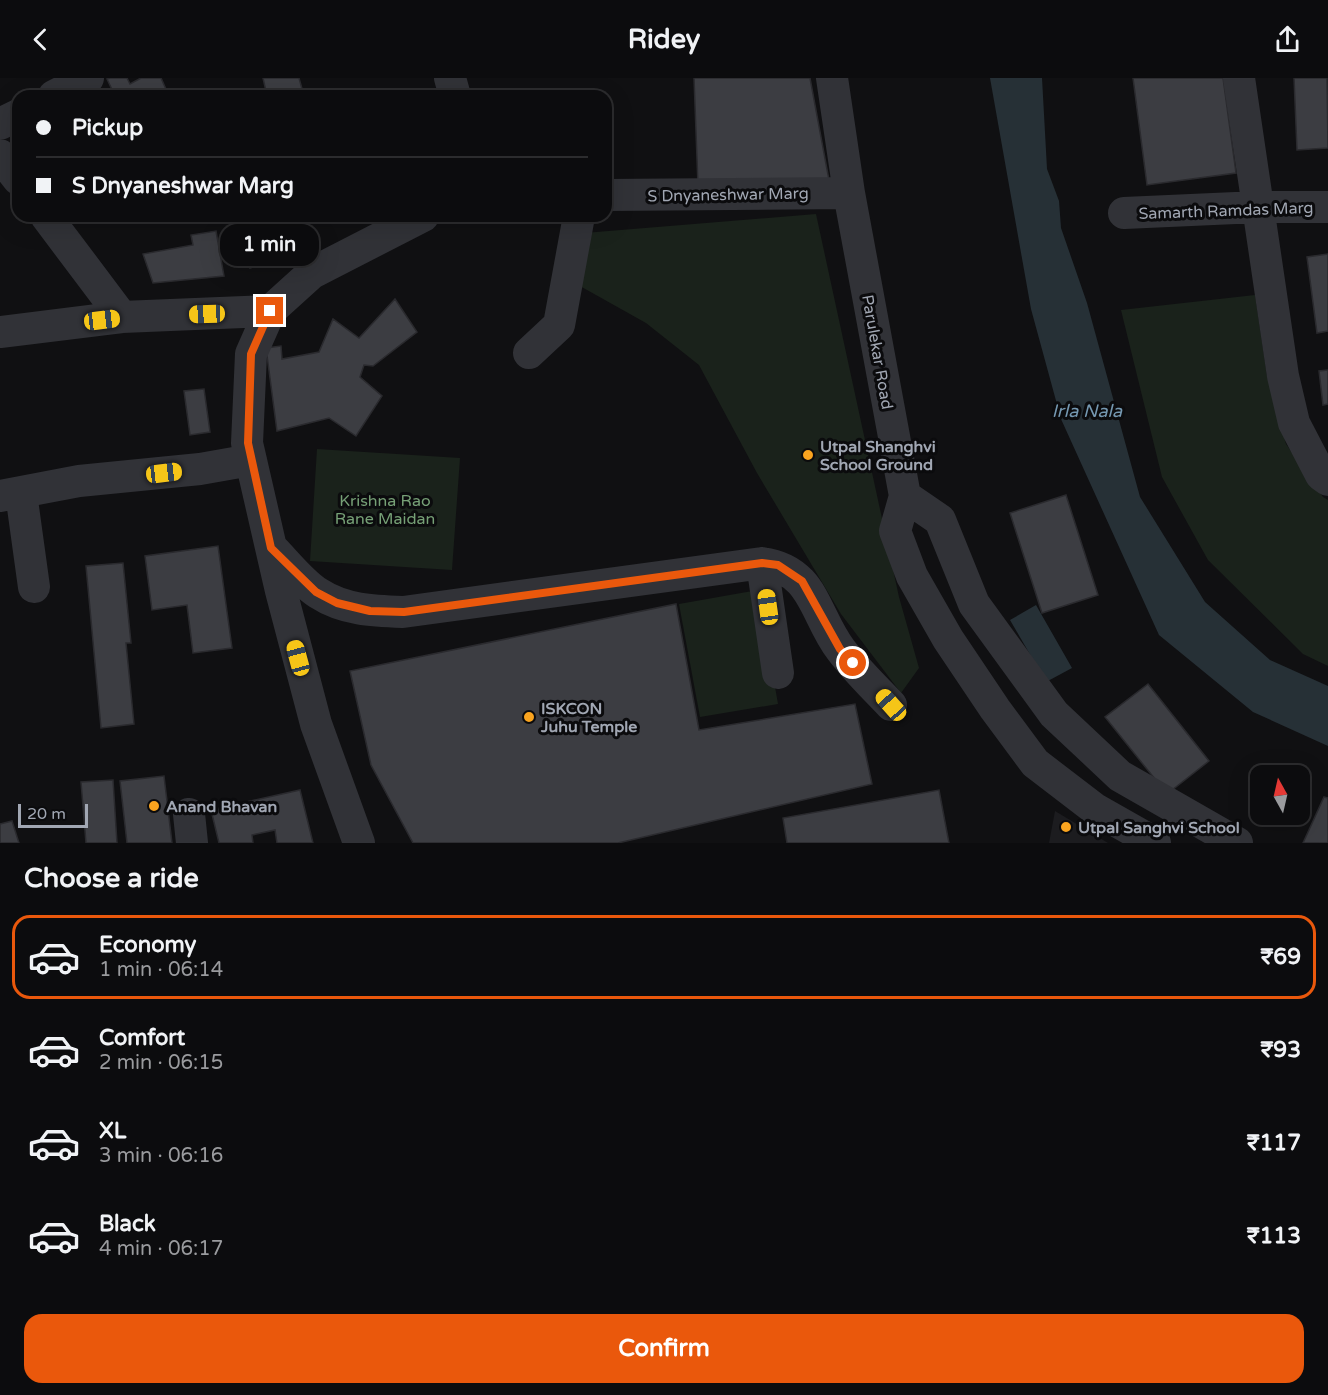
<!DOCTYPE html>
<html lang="en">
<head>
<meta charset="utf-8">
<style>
  body { margin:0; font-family:"Varela Round",sans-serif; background:#1a1a1c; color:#f1f3f6; height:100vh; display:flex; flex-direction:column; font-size:22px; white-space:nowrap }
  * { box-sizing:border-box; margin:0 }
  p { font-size:20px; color:#9a9b9e }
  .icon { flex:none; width:33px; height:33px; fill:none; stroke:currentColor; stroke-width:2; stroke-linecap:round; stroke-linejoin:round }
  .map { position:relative; height:765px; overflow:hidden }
  .details { display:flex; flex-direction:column; background:#0c0c0e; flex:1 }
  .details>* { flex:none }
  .guide { position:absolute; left:12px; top:12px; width:600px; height:132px; border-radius:18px; box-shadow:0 6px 24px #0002,0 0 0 2px #2c2c2e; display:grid; align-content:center; height:132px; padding:0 24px; background:#0c0c0e }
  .needle { width:39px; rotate:352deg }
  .fabs { position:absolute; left:1250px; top:687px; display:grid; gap:12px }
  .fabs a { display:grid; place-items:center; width:60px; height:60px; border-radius:12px; background:#0c0c0e; box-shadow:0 6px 24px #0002,0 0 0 2px #2c2c2e; font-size:30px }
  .scale { position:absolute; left:18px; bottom:15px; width:70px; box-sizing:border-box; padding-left:6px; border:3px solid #a1a7b3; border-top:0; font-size:16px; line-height:21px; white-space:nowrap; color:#a1a7b3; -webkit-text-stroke:4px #0b0b0d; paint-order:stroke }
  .end { position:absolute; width:27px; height:27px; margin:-14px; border:8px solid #ea580c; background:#fff; box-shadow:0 0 0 3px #fff }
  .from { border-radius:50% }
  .bubble { position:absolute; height:42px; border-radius:18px; background:#0c0c0e; box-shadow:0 6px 24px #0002,0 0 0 2px #2c2c2e; font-size:20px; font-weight:700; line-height:42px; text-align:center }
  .car { position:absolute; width:18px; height:36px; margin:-18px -9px; border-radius:8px; box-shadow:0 0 4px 2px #0007; background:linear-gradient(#f5c518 24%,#345 0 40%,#f5c518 0 76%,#345 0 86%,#f5c518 0) }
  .guide b { display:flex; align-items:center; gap:21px; height:57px; font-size:22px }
  .guide b+b { border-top:2px solid #2c2c2e }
  .guide i { width:15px; height:15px; background:#f1f3f6 }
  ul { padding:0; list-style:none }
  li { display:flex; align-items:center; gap:18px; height:84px; margin:0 12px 9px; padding:0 12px; border:3px solid transparent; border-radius:18px }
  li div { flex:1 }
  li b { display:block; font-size:22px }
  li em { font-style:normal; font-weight:700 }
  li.selected { border-color:#ea580c }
  li>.icon { width:54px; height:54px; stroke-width:1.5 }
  h2 { padding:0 24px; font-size:27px; line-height:72px }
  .primary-button { display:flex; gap:12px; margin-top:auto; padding:12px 24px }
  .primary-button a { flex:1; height:69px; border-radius:18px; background:#ea580c; color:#fff; font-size:24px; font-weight:700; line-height:69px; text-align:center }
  header { display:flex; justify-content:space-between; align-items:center; height:78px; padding:0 24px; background:#0c0c0e; font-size:27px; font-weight:700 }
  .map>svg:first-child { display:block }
</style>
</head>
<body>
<header><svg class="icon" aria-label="back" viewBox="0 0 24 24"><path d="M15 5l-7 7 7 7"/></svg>Ridey<svg class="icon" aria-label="share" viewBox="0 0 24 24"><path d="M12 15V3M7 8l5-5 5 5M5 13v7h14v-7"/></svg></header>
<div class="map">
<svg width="1328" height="765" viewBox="0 0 1328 765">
  <rect width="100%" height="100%" fill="#101012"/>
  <!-- built -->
  <path fill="#1c1c1f" d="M 1055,733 L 1108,765 L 1049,765 Z"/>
  <!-- green -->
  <path fill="#1a221b" d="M 816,136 L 899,519 L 919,590 L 901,615 L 841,536 L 757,395 L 699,287 L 646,245 L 571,203 L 572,156 Z
    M 1255,217 L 1267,298 L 1286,366 L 1323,419 L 1328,422 L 1328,588 L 1303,576 L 1208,482 L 1162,399 L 1121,232 Z
    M 317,371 L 460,380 L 452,492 L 310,483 Z
    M 758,512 L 778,626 L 700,639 L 679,526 Z"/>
  <!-- water -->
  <path fill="#263036" d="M 990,0 L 1042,0 L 1047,91 L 1059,123 L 1061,150 L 1087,225 L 1140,419 L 1205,524 L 1270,582 L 1328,608 L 1328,668 L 1253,634 L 1159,557 L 1061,341 L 1031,231 Z
    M 1036,527 L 1072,590 L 1046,604 L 1010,542 Z"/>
  <!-- building -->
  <path fill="#3c3d42" stroke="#2a2a2e" stroke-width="1.5" d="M 110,0 L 127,0 L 130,6 L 141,0 L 161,0 L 169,18 L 115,18 L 107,1 Z
    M 263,0 L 299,0 L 304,18 L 267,18 Z
    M 694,0 L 810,0 L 829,102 L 698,108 Z
    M 1133,0 L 1223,0 L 1236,95 L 1147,107 Z
    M 1294,0 L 1327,0 L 1328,70 L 1297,72 Z
    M 264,138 L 298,138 L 309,171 L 250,190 L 236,148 Z
    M 216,153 L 224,198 L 153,205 L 143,176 L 193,167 L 191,157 Z
    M 1328,176 L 1328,253 L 1317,255 L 1307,179 Z
    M 395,221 L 417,254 L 373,288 L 364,287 L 360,299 L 382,318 L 356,358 L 329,340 L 277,353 L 266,270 L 281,268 L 282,281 L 319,274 L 333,241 L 359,260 Z
    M 1328,292 L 1328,326 L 1323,327 L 1319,293 Z
    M 204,311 L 210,354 L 190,357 L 184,313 Z
    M 1066,417 L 1098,517 L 1042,535 L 1010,435 Z
    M 218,468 L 232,570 L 193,575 L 187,527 L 152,532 L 145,478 Z
    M 123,485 L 131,565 L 126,565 L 134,646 L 101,650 L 86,488 Z
    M 676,526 L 699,652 L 855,626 L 872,706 L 618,765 L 413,765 L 371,687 L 350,593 Z
    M 1148,606 L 1209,683 L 1167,716 L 1105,639 Z
    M 164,698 L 172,765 L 127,765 L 120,703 Z
    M 113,702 L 117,765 L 86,765 L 81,704 Z
    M 300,712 L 313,765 L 277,765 L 275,752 L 252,757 L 253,765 L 219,765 L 211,732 Z
    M 939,712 L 949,765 L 787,765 L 783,740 Z
    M 1324,719 L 1328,720 L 1328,765 L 1303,765 Z
    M 12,743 L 19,765 L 0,765 L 0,746 Z"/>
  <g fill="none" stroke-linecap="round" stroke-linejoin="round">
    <!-- minor -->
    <path stroke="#313237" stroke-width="32" d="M 450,0 L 455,18
      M 832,0 L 849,115 L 905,418 L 895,453 L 912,498 L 948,561 L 995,631 L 1035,685 L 1095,731 L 1155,765
      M 1239,0 L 1283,298 L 1294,345 L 1321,397 L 1328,402
      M 54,18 L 88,0
      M 0,46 L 18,37
      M 0,77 L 18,101
      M 606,117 L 849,115
      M 1124,135 L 1258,129 L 1328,129
      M 46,138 L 122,239
      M 0,254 L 122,239 L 270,233
      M 529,275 L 559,247 L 579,138
      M 21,415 L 34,509
      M 0,418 L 79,403 L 200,391 L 251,382
      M 905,418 L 940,442 L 974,526 L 1054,636 L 1120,698 L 1237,765
      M 271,469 C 286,484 301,504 318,515 C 344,532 373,533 403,534 L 762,485 C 815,492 814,537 841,572 C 856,592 874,609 891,627
      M 762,485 L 778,595
      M 189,736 L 192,765
      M 359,765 L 316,646 L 281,513 L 247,365 L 251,276 L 270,233 L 312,195 L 423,138"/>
  </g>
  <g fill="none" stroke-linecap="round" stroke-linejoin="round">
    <!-- route -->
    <path stroke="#ea580c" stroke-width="8" d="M 270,233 L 251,276 L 248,365 L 271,470 L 316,514 L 337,525 L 370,533 L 404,534 L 762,485 L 778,487 L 802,503 L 840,571 L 853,585"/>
  </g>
  <!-- markers -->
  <g fill="#faa41f" stroke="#0b0b0d" stroke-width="2">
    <circle cx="808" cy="377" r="6"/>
    <circle cx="529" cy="639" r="6"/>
    <circle cx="154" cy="728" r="6"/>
    <circle cx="1066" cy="749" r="6"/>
  </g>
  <g text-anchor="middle" stroke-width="6" stroke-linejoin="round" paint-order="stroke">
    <!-- street labels -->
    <g font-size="16" fill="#a1a7b3" stroke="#0b0b0d">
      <text transform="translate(728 116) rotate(-1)" y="6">S Dnyaneshwar Marg</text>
      <text transform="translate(1226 132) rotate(-2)" y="6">Samarth Ramdas Marg</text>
      <text transform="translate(878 274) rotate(80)" y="6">Parulekar Road</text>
    </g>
    <!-- poi labels -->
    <g font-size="16" font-weight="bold" fill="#a1a7b3" stroke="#0b0b0d" text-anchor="start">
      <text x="820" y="374">Utpal Shanghvi<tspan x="820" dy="18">School Ground</tspan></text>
      <text x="541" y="636">ISKCON<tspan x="541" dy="18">Juhu Temple</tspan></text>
      <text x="166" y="734">Anand Bhavan</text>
      <text x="1078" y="755">Utpal Sanghvi School</text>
    </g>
    <!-- park labels -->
    <g font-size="16" fill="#76a076" stroke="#0b0b0d">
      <text x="385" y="428">Krishna Rao<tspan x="385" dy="18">Rane Maidan</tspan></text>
    </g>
    <!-- water labels -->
    <g font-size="18" font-style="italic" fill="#7598b1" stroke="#0b0b0d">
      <text x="1087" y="339">Irla Nala</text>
    </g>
  </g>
</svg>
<div class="fabs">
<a><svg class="needle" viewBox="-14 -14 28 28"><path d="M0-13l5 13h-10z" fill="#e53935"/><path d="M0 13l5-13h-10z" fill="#9a9b9e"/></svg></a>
</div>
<div class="scale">20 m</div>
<i class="end from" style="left:853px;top:585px"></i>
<i class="end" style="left:270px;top:233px"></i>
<div class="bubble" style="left:220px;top:146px;width:99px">1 min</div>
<i class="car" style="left:207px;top:236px;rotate:268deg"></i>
<i class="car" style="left:102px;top:242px;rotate:83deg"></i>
<i class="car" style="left:164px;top:395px;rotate:83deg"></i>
<i class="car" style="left:768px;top:529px;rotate:352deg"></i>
<i class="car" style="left:298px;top:580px;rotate:345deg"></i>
<i class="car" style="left:891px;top:627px;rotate:318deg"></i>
<div class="guide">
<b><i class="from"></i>Pickup</b>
<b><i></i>S Dnyaneshwar Marg</b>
</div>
</div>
<section class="details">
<h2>Choose a ride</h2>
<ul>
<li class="selected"><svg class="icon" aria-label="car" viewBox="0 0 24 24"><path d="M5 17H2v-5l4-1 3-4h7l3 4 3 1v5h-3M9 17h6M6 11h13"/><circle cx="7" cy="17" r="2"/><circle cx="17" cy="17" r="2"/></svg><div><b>Economy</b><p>1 min · 06:14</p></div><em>₹69</em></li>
<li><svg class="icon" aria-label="car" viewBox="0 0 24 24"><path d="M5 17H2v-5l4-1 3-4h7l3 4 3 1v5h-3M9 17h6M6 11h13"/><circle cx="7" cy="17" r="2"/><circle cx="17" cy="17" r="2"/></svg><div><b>Comfort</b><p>2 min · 06:15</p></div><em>₹93</em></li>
<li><svg class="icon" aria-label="car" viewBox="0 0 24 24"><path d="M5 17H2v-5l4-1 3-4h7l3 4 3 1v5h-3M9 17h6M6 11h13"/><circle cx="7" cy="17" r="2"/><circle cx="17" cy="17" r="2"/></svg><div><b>XL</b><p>3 min · 06:16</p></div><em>₹117</em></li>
<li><svg class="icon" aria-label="car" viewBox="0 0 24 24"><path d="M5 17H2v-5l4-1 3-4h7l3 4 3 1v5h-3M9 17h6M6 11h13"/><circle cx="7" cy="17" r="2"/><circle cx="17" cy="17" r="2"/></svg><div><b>Black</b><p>4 min · 06:17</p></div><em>₹113</em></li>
</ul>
<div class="primary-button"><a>Confirm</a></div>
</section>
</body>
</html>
